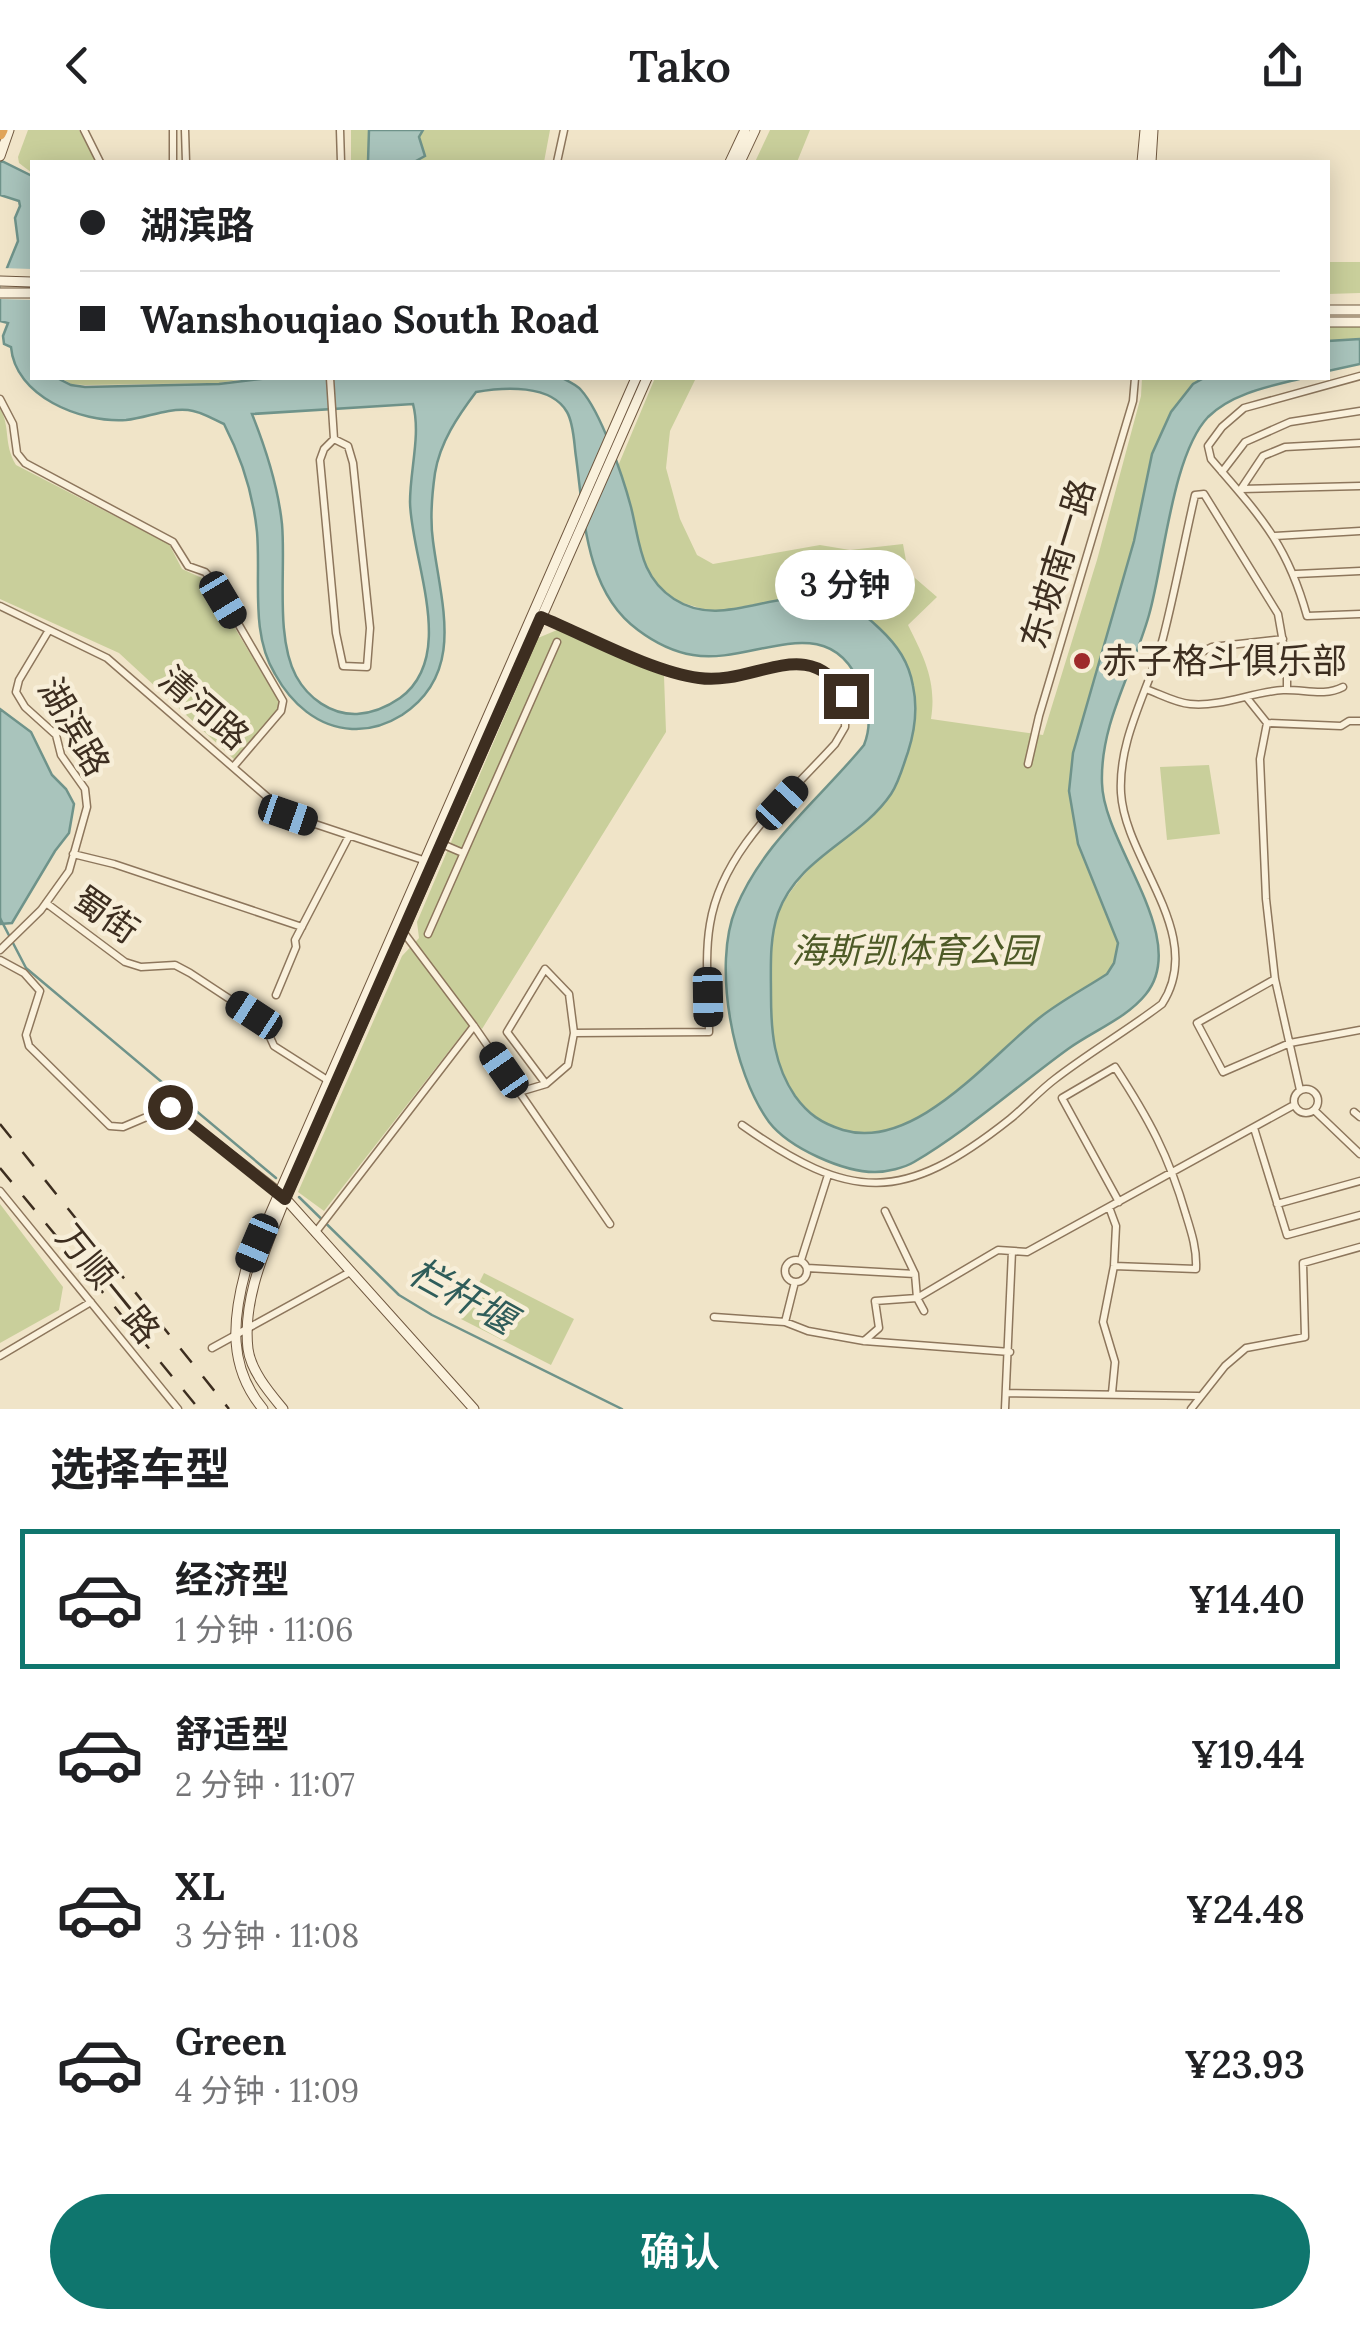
<!DOCTYPE html>
<html lang="zh">
<head>
<meta charset="utf-8">
<style>
  body { margin:0; font-family:Lora,"Noto Sans SC",serif; background:#f2f2f2; color:#202124; height:100vh; display:flex; flex-direction:column; font-size:38px; white-space:nowrap }
  * { box-sizing:border-box; margin:0 }
  p { font-size:32px; color:#757577 }
  .icon { flex:none; width:55px; height:55px; fill:none; stroke:currentColor; stroke-width:2; stroke-linecap:round; stroke-linejoin:round }
  .map { position:relative; height:1279px; overflow:hidden }
  .drawer { display:flex; flex-direction:column; background:#fff; flex:1 }
  .drawer>* { flex:none }
  .hud { position:absolute; left:30px; top:30px; width:1300px; height:220px; border-radius:0px; box-shadow:0 5px 25px #0003; display:grid; align-content:center; height:220px; padding:0 50px; background:#fff }
  .end { position:absolute; width:45px; height:45px; margin:-22px; border:12px solid #3d2e20; background:#fff; box-shadow:0 0 0 5px #fff }
  .from { border-radius:50% }
  .bubble { position:absolute; height:70px; border-radius:35px; background:#fff; box-shadow:0 5px 25px #0003; font-size:32px; font-weight:600; line-height:70px; text-align:center }
  .car { position:absolute; width:30px; height:60px; margin:-30px -15px; border-radius:12px; box-shadow:0 0 8px 2px #0007; background:linear-gradient(#222 24%,#8ab4d8 0 40%,#222 0 76%,#8ab4d8 0 86%,#222 0) }
  .hud b { display:flex; align-items:center; gap:35px; height:95px; font-size:38px }
  .hud b+b { border-top:2px solid #e0e0e0 }
  .hud i { width:25px; height:25px; background:#202124 }
  ul { padding:0; list-style:none }
  li { display:flex; align-items:center; gap:30px; height:140px; margin:0 20px 15px; padding:0 30px; border:5px solid transparent; border-radius:0px }
  li div { flex:1 }
  li b { display:block; font-size:38px }
  li em { font-style:normal; font-weight:600 }
  li.on { border-color:#0f766e }
  li>.icon { width:90px; height:90px; stroke-width:1.5 }
  h2 { padding:0 50px; font-size:45px; line-height:120px }
  .action { display:flex; gap:20px; margin-top:auto; padding:20px 50px }
  .action a { flex:1; height:115px; border-radius:60px; background:#0f766e; color:#fff; font-size:40px; font-weight:600; line-height:115px; text-align:center }
  header { display:flex; justify-content:space-between; align-items:center; height:130px; padding:0 50px; background:#fff; font-size:45px; font-weight:600 }
  .map>svg:first-child { display:block }
</style>
</head>
<body>
<header><svg class="icon" aria-label="back" viewBox="0 0 24 24"><path d="M15 5l-7 7 7 7"/></svg>Tako<svg class="icon" aria-label="share" viewBox="0 0 24 24"><path d="M12 15V3M7 8l5-5 5 5M5 13v7h14v-7"/></svg></header>
<div class="map">
<svg width="1360" height="1279" viewBox="0 0 1360 1279">
  <rect width="100%" height="100%" fill="#f0e4c8"/>
  <!-- green -->
  <path fill="#c9cf9b" d="M 28,0 L 79,0 L 96,32 L 32,32 L 32,43 L 19,33 L 18,27 Z
    M 351,0 L 550,0 L 544,32 L 351,32 Z
    M 770,0 L 810,0 L 797,32 L 755,32 Z
    M 1328,132 L 1360,132 L 1360,163 L 1328,164 Z
    M 1360,195 L 1360,209 L 1328,211 L 1328,196 Z
    M 61,248 L 250,248 L 219,253 L 85,255 L 71,254 Z
    M 655,248 L 696,248 L 670,301 L 666,338 L 680,389 L 697,425 L 713,434 L 820,415 L 850,420 L 903,414 L 908,442 L 937,467 L 908,495 C 924,527 937,552 931,589 L 1043,605 L 1097,430 L 1141,266 L 1142,248 L 1204,248 L 1193,254 L 1152,324 L 1134,411 L 1069,662 L 1078,714 L 1118,813 L 1114,833 L 1107,844 C 1084,859 1058,873 1037,890 C 995,924 944,985 892,1000 C 829,1018 778,965 771,905 C 770,888 771,869 771,852 C 771,827 769,799 781,777 C 811,724 854,706 892,663 L 848,476 L 823,468 L 798,466 L 713,482 L 677,471 L 661,459 L 648,444 L 642,429 L 618,336 Z
    M 0,278 C 11,298 3,313 16,335 L 169,414 L 182,439 L 202,448 L 212,460 L 278,570 L 278,580 L 236,631 L 119,523 L 0,469 Z
    M 557,500 L 664,546 L 666,602 L 482,899 L 474,889 L 324,1081 L 298,1062 L 402,826 L 419,808 L 417,792 L 538,508 Z
    M 1209,635 L 1220,704 L 1167,710 L 1160,637 Z
    M 0,1074 L 63,1157 L 59,1180 L 0,1213 Z
    M 484,1143 L 574,1189 L 551,1235 L 461,1189 Z"/>
  <!-- water -->
  <path fill="#a9c4bc" stroke="#6f938a" stroke-width="2.5" fill-rule="evenodd" d="M 369,0 L 423,0 L 419,7 L 425,26 L 414,32 L 368,32 Z
    M 0,30 L 32,46 L 32,248 L 57,248 L 71,255 L 85,257 L 219,254 L 269,248 L 562,248 C 568,251 577,255 581,260 C 601,282 623,347 631,377 C 640,413 640,447 674,469 C 737,510 805,424 880,499 C 897,515 909,532 913,556 C 918,579 915,600 908,622 C 903,636 899,652 891,664 C 860,710 798,727 778,783 C 769,810 771,838 771,866 C 771,902 774,935 795,966 C 808,984 821,993 843,1000 C 914,1021 987,930 1038,889 C 1059,872 1084,859 1107,844 L 1114,833 L 1118,813 L 1078,714 L 1069,661 L 1073,623 L 1134,411 L 1152,324 L 1171,282 L 1193,254 L 1204,248 L 1303,248 C 1271,256 1232,263 1208,287 C 1172,325 1164,433 1149,485 C 1133,542 1100,593 1102,653 C 1103,714 1191,808 1146,864 C 1127,888 1093,901 1068,919 C 1017,956 968,1000 914,1032 C 904,1038 887,1042 875,1042 C 843,1042 789,1018 769,992 C 733,943 712,835 736,778 C 763,712 820,669 864,615 C 872,595 869,577 861,557 C 829,474 752,536 693,525 C 674,522 654,512 638,500 C 585,462 584,385 576,327 C 574,314 574,294 567,282 C 551,254 504,257 476,262 C 458,286 440,312 435,343 C 432,364 430,390 433,411 C 441,474 466,543 402,585 C 386,595 370,600 352,599 C 317,597 291,573 275,544 C 250,503 261,449 257,402 C 253,363 242,329 224,294 C 213,289 200,281 188,280 C 166,278 147,288 126,290 C 80,293 15,266 11,217 L 4,214 L 3,206 L 8,193 L 0,191 L 0,155 L 18,111 L 15,88 L 20,76 L 19,71 L 0,65 ZM 413,274 C 421,305 410,339 410,372 C 411,430 458,526 400,568 C 387,577 374,583 357,584 C 331,585 308,568 296,546 C 275,506 286,439 282,394 C 278,356 266,319 252,284 Z
    M 1360,209 L 1360,234 L 1328,241 L 1328,211 Z
    M 0,579 L 31,602 L 52,645 L 66,659 L 74,674 L 69,703 L 55,721 L 12,793 L 0,794 Z"/>
  <!-- pier -->
  <path fill="#f0e4c8" d="M 1,138 L 32,139 L 32,170 L 0,169 Z"/>
  <g fill="none" stroke-linecap="round" stroke-linejoin="round">
    <!-- stream -->
    <path stroke="#6f938a" stroke-width="2.5" d="M 0,788 L 26,838 L 276,1048
      M 299,1067 L 399,1165 L 432,1185 L 622,1279"/>
    <!-- street casing -->
    <g stroke="#8d765c" stroke-width="9">
      <path id="street" d="M 84,0 L 100,32
        M 173,0 L 173,32
        M 185,0 L 186,32
        M 340,0 L 341,32
        M 557,32 L 564,0
        M 1360,246 L 1244,278 L 1222,297 L 1208,316 L 1211,329 C 1259,385 1287,413 1307,486 L 1360,484
        M 330,248 L 334,309 L 324,319 L 320,330 L 336,503 L 343,536 L 367,537 L 370,498 L 353,333 L 348,316 L 334,309
        M 0,269 L 13,294 L 17,323 L 25,333 L 173,412 L 188,436 L 205,442 L 214,452 L 283,571 L 281,581 L 234,636
        M 1222,342 L 1245,312 L 1290,292 L 1360,281
        M 1241,359 L 1263,326 L 1285,317 L 1360,313
        M 1241,359 L 1360,356
        M 1275,406 L 1360,401
        M 1296,444 L 1360,441
        M 0,476 L 107,528 L 288,685 L 426,731
        M 540,486 C 587,505 649,541 699,548 C 754,556 809,502 846,566 L 845,597 L 835,614 C 787,667 722,720 710,794 C 704,829 709,867 709,902 L 574,903
        M 1202,522 L 1212,517 L 1283,509
        M 1146,559 C 1160,564 1176,573 1190,574 C 1222,577 1252,562 1283,560 C 1304,559 1324,567 1343,557
        M 1247,568 L 1267,593 L 1341,596 L 1349,591 L 1360,591
        M 1267,593 L 1260,629 L 1266,769 L 1275,849 L 1300,960
        M 1028,634 L 1039,586 L 1133,271 L 1135,248
        M 442,714 L 463,723
        M 73,724 L 114,734 L 302,797
        M 46,773 L 125,832 L 141,837 L 175,835 L 190,843 L 254,885 L 265,896 L 274,916 L 332,953
        M 401,799 L 474,896 L 610,1094
        M 428,804 L 557,512
        M 0,820 L 41,780 L 69,741 L 87,677 L 85,659 L 61,625 L 56,605 L 25,577 L 16,562 L 19,550 L 49,500
        M 0,830 L 24,843 L 40,861 L 26,905 L 29,916 L 110,996 L 123,997 L 170,977 L 279,1061
        M 1275,849 L 1197,893 L 1223,942 L 1290,913 L 1360,900
        M 276,865 L 296,817 L 295,810 L 349,706
        M1294 971a12 12 0 1 1 24 0a12 12 0 1 1-24 0Z
        M 519,962 L 546,954 L 568,935 L 574,903 L 569,864 L 545,839 L 507,902 L 546,954
        M 1314,980 L 1360,1024
        M 1354,982 L 1360,987
        M 742,995 C 851,1072 903,1074 1010,989 C 1025,977 1039,961 1055,949 C 1090,922 1128,900 1162,874 C 1207,805 1125,731 1121,663 C 1118,608 1149,560 1163,508 C 1175,461 1184,413 1195,365 L 1204,364 L 1278,484 L 1287,535 L 1287,560
        M 1254,998 L 1287,1105 L 1360,1085
        M 0,1061 L 178,1279
        M 1277,1074 L 1360,1051
        M 1109,1077 L 1116,1096 L 1114,1136 L 1103,1192 L 1115,1232 L 1112,1263
        M 885,1081 L 915,1144 L 917,1168 L 924,1181
        M 315,1103 L 474,896
        M785 1141a11 11 0 1 1 22 0a11 11 0 1 1-22 0Z
        M 801,1130 L 828,1045
        M 1114,1136 L 1196,1139 C 1197,1120 1192,1104 1186,1085 C 1169,1026 1149,989 1115,937 L 1062,968 L 1119,1072
        M 807,1138 L 915,1144
        M 714,1187 L 785,1192 L 808,1201 L 864,1211 L 1010,1222
        M 785,1192 L 795,1152
        M 864,1211 L 879,1198 L 875,1171 L 917,1168 L 998,1120 L 1027,1122 L 1294,975
        M 212,1218 L 350,1142
        M 0,1226 L 91,1172
        M 1006,1263 L 1198,1266
        M 1005,1279 L 1012,1121
        M 1191,1279 L 1225,1236 L 1246,1218 L 1305,1207 L 1303,1133 L 1360,1117"/>
    </g>
    <!-- secondary casing -->
    <g stroke="#6f573f" stroke-width="11">
      <path id="secondary" d="M 0,26 L 9,0
        M 730,32 L 745,0
        M 740,32 L 755,0
        M 1142,32 L 1145,0
        M 1151,32 L 1153,0
        M 0,151 L 32,152
        M 0,163 L 32,163
        M 1328,180 L 1360,180
        M 1328,192 L 1360,192
        M 284,1067 L 474,1279
        M 263,1279 C 228,1237 232,1190 246,1139 L 636,248
        M 283,1279 C 269,1262 251,1241 248,1219 C 242,1167 267,1116 285,1069 L 647,248"/>
    </g>
    <!-- highway casing -->
    <g stroke="#5b4430" stroke-width="14">
      <path id="highway" d="M 0,4 L 2,0"/>
    </g>
    <!-- street -->
    <use href="#street" stroke="#faf1dc" stroke-width="6"/>
    <!-- secondary -->
    <use href="#secondary" stroke="#faf1dc" stroke-width="9"/>
    <!-- highway -->
    <use href="#highway" stroke="#e0a458" stroke-width="11"/>
    <!-- rail -->
    <path stroke="#3d2e20" stroke-width="2.5" stroke-dasharray="18 18" stroke-linecap="butt" d="M 0,994 L 229,1279
      M 0,1038 L 199,1279"/>
  </g>
  <g fill="none" stroke-linecap="round" stroke-linejoin="round">
    <!-- route -->
    <path stroke="#3d2e20" stroke-width="12" d="M 170,977 L 285,1069 L 541,487 C 587,506 652,542 699,548 C 755,556 808,502 846,566"/>
  </g>
  <!-- markers -->
  <circle fill="#9e2a2b" stroke="#f7eed8" stroke-width="4" cx="1082" cy="531" r="10"/>
  <g text-anchor="middle" stroke-width="9" stroke-linejoin="round" paint-order="stroke">
    <!-- street labels -->
    <g font-size="35" fill="#3d2e20" stroke="#f7eed8">
      <text transform="translate(1058 434) rotate(-73)" y="12">东坡南一路</text>
      <text transform="translate(204 578) rotate(41)" y="12">清河路</text>
      <text transform="translate(74 597) rotate(60)" y="12">湖滨路</text>
      <text transform="translate(106 785) rotate(35)" y="12">蜀街</text>
      <text transform="translate(108 1154) rotate(51)" y="12">万顺一路</text>
    </g>
    <!-- poi labels -->
    <g font-size="35" fill="#3d2e20" stroke="#f7eed8" text-anchor="start">
      <text x="1102" y="543">赤子格斗俱乐部</text>
    </g>
    <!-- park labels -->
    <g font-size="35" font-style="italic" fill="#4d5a26" stroke="#f7eed8">
      <text x="914" y="833">海斯凯体育公园</text>
    </g>
    <!-- water labels -->
    <g font-size="38" font-style="italic" fill="#2f5d5a" stroke="#f7eed8">
      <text transform="translate(462 1166) rotate(29)" y="13">栏杆堰</text>
    </g>
  </g>
</svg>
<i class="end from" style="left:170px;top:977px"></i>
<i class="end" style="left:846px;top:566px"></i>
<div class="bubble" style="left:775px;top:420px;width:140px">3 分钟</div>
<i class="car" style="left:223px;top:470px;rotate:149deg"></i>
<i class="car" style="left:782px;top:673px;rotate:43deg"></i>
<i class="car" style="left:288px;top:685px;rotate:109deg"></i>
<i class="car" style="left:708px;top:867px;rotate:179deg"></i>
<i class="car" style="left:254px;top:885px;rotate:303deg"></i>
<i class="car" style="left:504px;top:940px;rotate:325deg"></i>
<i class="car" style="left:257px;top:1113px;rotate:203deg"></i>
<div class="hud">
<b><i class="from"></i>湖滨路</b>
<b><i></i>Wanshouqiao South Road</b>
</div>
</div>
<section class="drawer">
<h2>选择车型</h2>
<ul>
<li class="on"><svg class="icon" aria-label="car" viewBox="0 0 24 24"><path d="M5 17H2v-5l4-1 3-4h7l3 4 3 1v5h-3M9 17h6M6 11h13"/><circle cx="7" cy="17" r="2"/><circle cx="17" cy="17" r="2"/></svg><div><b>经济型</b><p>1 分钟 · 11:06</p></div><em>¥14.40</em></li>
<li><svg class="icon" aria-label="car" viewBox="0 0 24 24"><path d="M5 17H2v-5l4-1 3-4h7l3 4 3 1v5h-3M9 17h6M6 11h13"/><circle cx="7" cy="17" r="2"/><circle cx="17" cy="17" r="2"/></svg><div><b>舒适型</b><p>2 分钟 · 11:07</p></div><em>¥19.44</em></li>
<li><svg class="icon" aria-label="car" viewBox="0 0 24 24"><path d="M5 17H2v-5l4-1 3-4h7l3 4 3 1v5h-3M9 17h6M6 11h13"/><circle cx="7" cy="17" r="2"/><circle cx="17" cy="17" r="2"/></svg><div><b>XL</b><p>3 分钟 · 11:08</p></div><em>¥24.48</em></li>
<li><svg class="icon" aria-label="car" viewBox="0 0 24 24"><path d="M5 17H2v-5l4-1 3-4h7l3 4 3 1v5h-3M9 17h6M6 11h13"/><circle cx="7" cy="17" r="2"/><circle cx="17" cy="17" r="2"/></svg><div><b>Green</b><p>4 分钟 · 11:09</p></div><em>¥23.93</em></li>
</ul>
<div class="action"><a>确认</a></div>
</section>
</body>
</html>
